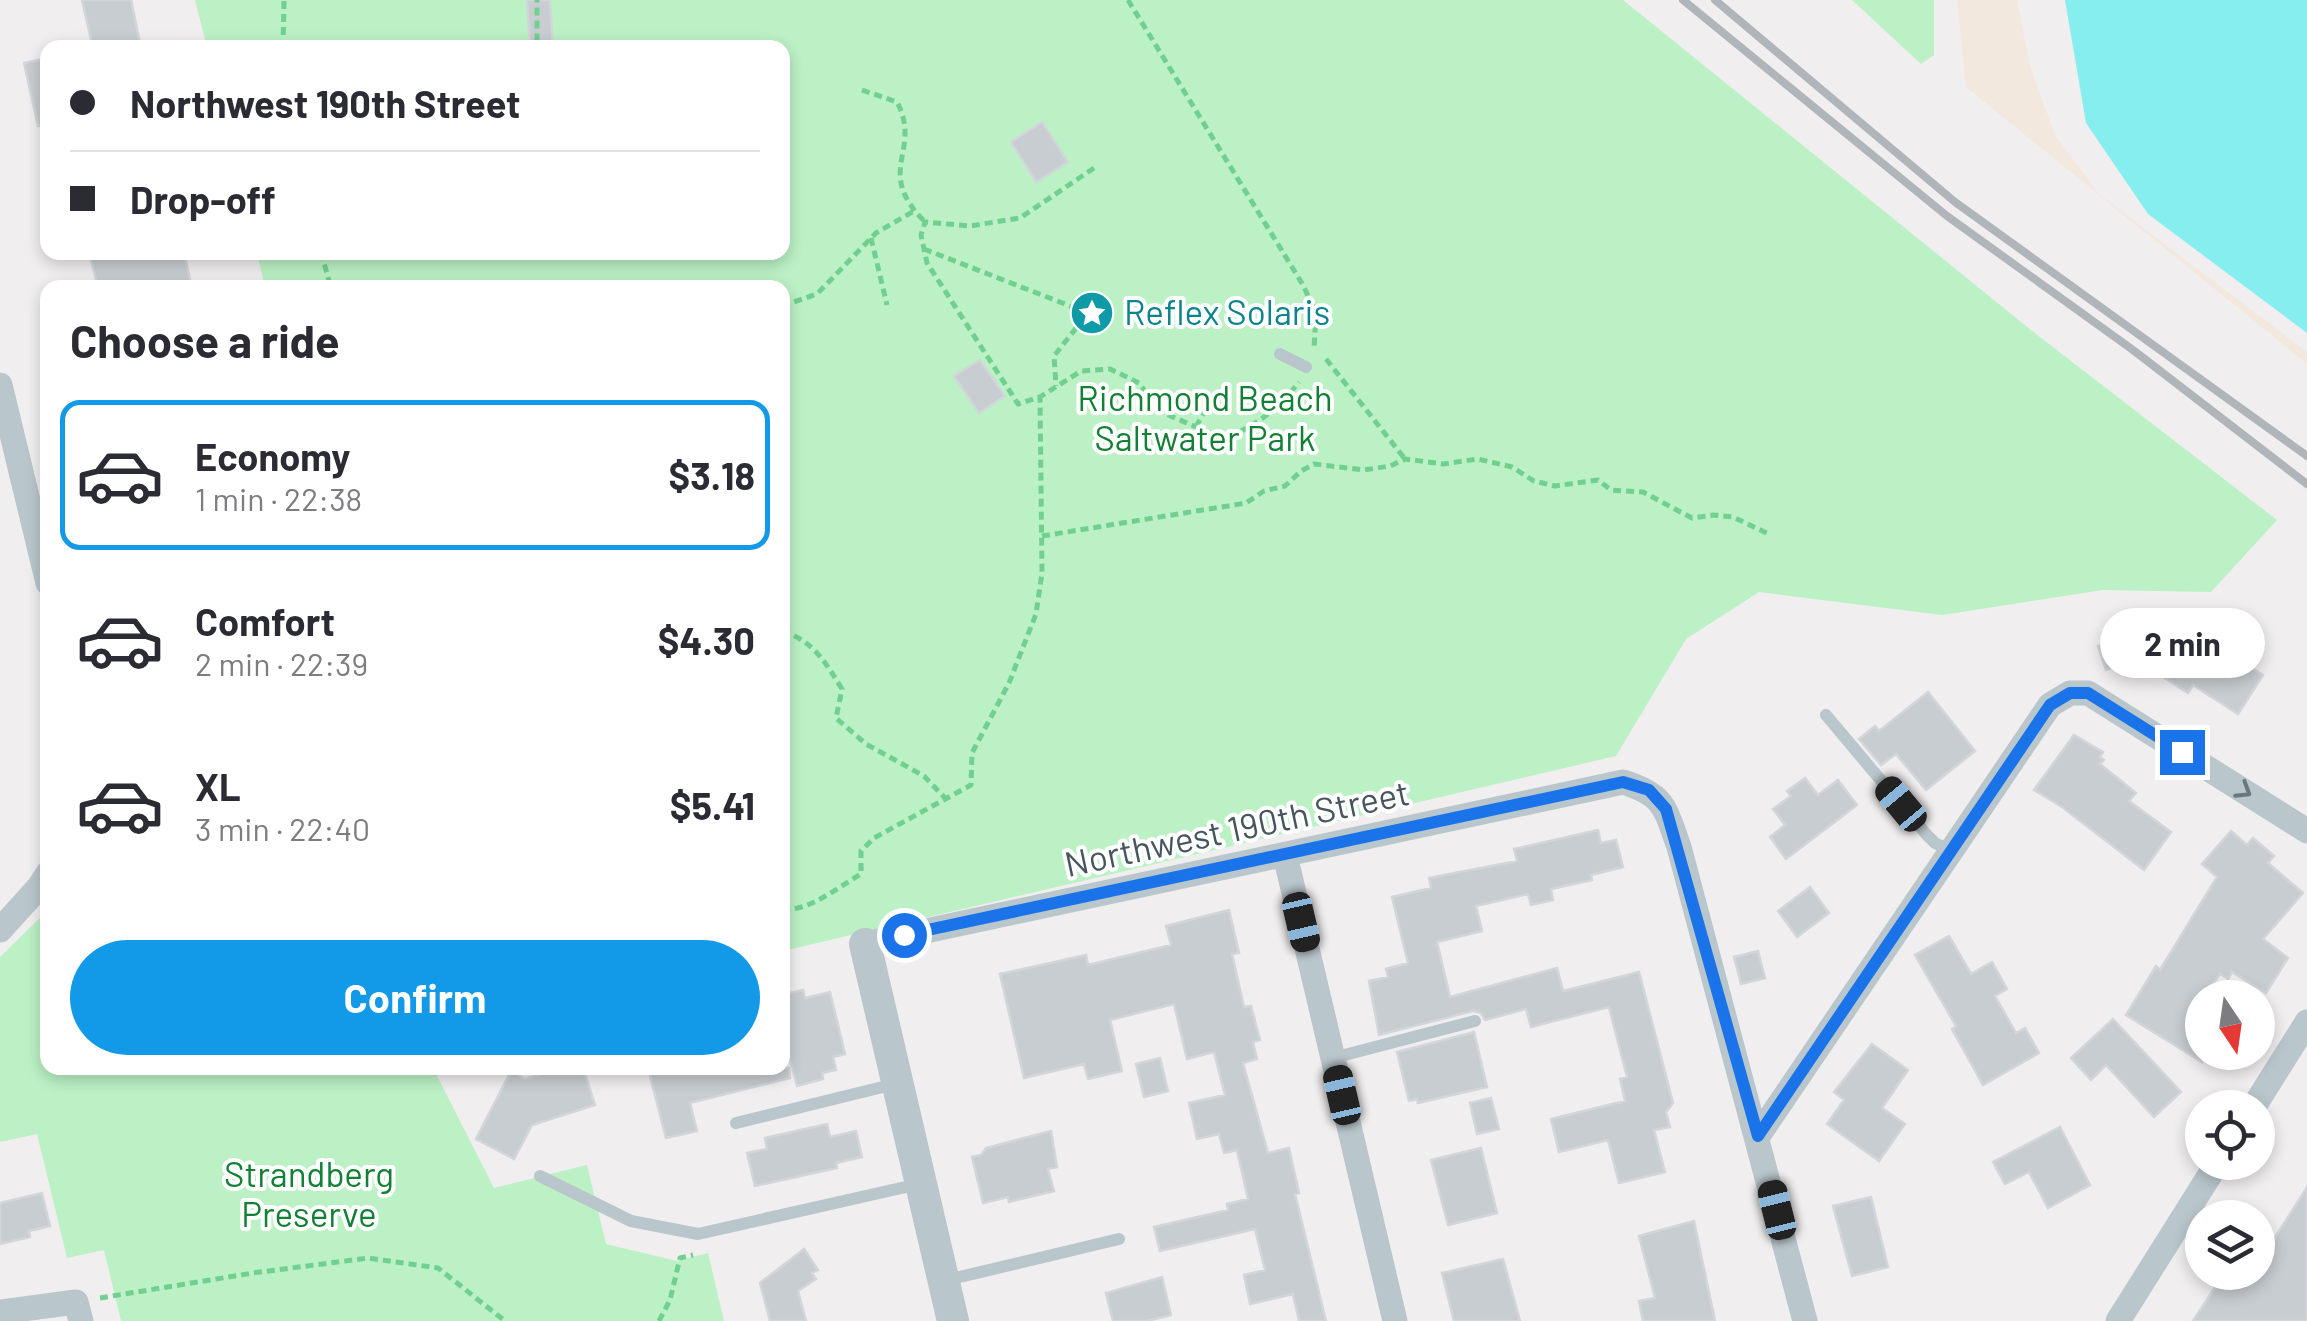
<!DOCTYPE html>
<html lang="en">
<head>
<meta charset="utf-8">
<style>
  body { margin:0; font-family:Barlow,sans-serif; background:#f7f7f7; color:#2b2b33; height:100vh; display:flex; flex-direction:column; font-size:38px; white-space:nowrap }
  * { box-sizing:border-box; margin:0 }
  p { font-size:32px; color:#7c7c81 }
  .icon { flex:none; width:55px; height:55px; fill:none; stroke:currentColor; stroke-width:2; stroke-linecap:round; stroke-linejoin:round }
  .map { position:relative; flex:1; overflow:hidden }
  .panel { position:absolute; left:40px; top:280px; width:750px; height:795px; display:flex; flex-direction:column; background:#fff; border-radius:20px; box-shadow:0 5px 15px #0003 }
  .panel>* { flex:none }
  .top-card { position:absolute; left:40px; top:40px; width:750px; height:220px; border-radius:20px; box-shadow:0 5px 15px #0003; display:grid; align-content:center; height:220px; padding:0 30px; background:#fff }
  .needle { width:65px; rotate:167deg }
  .tools { position:absolute; left:2185px; top:980px; display:grid; gap:20px }
  .tools a { display:grid; place-items:center; width:90px; height:90px; border-radius:50%; background:#fff; box-shadow:0 5px 15px #0003; font-size:50px }
  .end { position:absolute; width:45px; height:45px; margin:-22px; border:12px solid #1a73e8; background:#fff; box-shadow:0 0 0 5px #fff }
  .from { border-radius:50% }
  .bubble { position:absolute; height:70px; border-radius:35px; background:#fff; box-shadow:0 5px 15px #0003; font-size:32px; font-weight:700; line-height:70px; text-align:center }
  .car { position:absolute; width:30px; height:60px; margin:-30px -15px; border-radius:12px; box-shadow:0 0 8px 2px #0007; background:linear-gradient(#222 24%,#8ab4d8 0 40%,#222 0 76%,#8ab4d8 0 86%,#222 0) }
  .top-card b { display:flex; align-items:center; gap:35px; height:95px; font-size:38px }
  .top-card b+b { border-top:2px solid #e1e1e2 }
  .top-card i { width:25px; height:25px; background:#2b2b33 }
  ul { padding:0; list-style:none }
  li { display:flex; align-items:center; gap:30px; height:150px; margin:0 20px 15px; padding:0 10px; border:5px solid transparent; border-radius:20px }
  li div { flex:1 }
  li b { display:block; font-size:38px }
  li em { font-style:normal; font-weight:700 }
  li.active { border-color:#1299e8 }
  li>.icon { width:90px; height:90px; stroke-width:1.5 }
  h2 { padding:0 30px; font-size:45px; line-height:120px }
  .primary-button { display:flex; gap:20px; margin-top:auto; padding:20px 30px }
  .primary-button a { flex:1; height:115px; border-radius:60px; background:#1299e8; color:#fff; font-size:40px; font-weight:700; line-height:115px; text-align:center }
  .map>svg:first-child { display:block }
</style>
</head>
<body>
<div class="map">
<svg width="2307" height="1321" viewBox="0 0 2307 1321">
  <rect width="100%" height="100%" fill="#f1eeef"/>
  <!-- green -->
  <path fill="#bbf1c5" d="M 195,0 L 1623,0 L 2036,334 L 2277,520 L 2211,592 L 2103,590 L 1942,615 L 1759,592 L 1686,639 L 1616,756 L 783,951 L 782,288 L 265,287 L 257,253 L 782,252 L 782,48 L 207,47 Z
    M 1852,0 L 1934,0 L 1934,55 L 1921,64 Z
    M 47,911 L 48,1068 L 433,1068 L 494,1188 L 587,1165 L 606,1244 L 677,1261 L 708,1253 L 724,1321 L 121,1321 L 104,1250 L 67,1258 L 37,1134 L 0,1142 L 0,957 Z"/>
  <!-- sand -->
  <path fill="#f3e8de" d="M 1957,0 L 2017,0 L 2030,66 L 2055,135 L 2099,194 L 2307,352 L 2307,364 L 1966,87 Z"/>
  <!-- water -->
  <path fill="#86eeef" d="M 2065,0 L 2307,0 L 2307,333 L 2148,214 L 2086,123 Z"/>
  <!-- building -->
  <path fill="#c8cdd1" stroke="#d2d6da" stroke-width="2.5" d="M 82,0 L 131,0 L 141,48 L 93,48 Z
    M 527,0 L 550,0 L 553,48 L 530,48 Z
    M 48,58 L 48,125 L 38,126 L 24,63 Z
    M 1042,122 L 1068,162 L 1036,182 L 1011,142 Z
    M 120,252 L 184,252 L 192,288 L 98,288 L 91,259 Z
    M 980,360 L 1005,396 L 979,413 L 954,376 Z
    M 2184,634 L 2232,663 L 2235,658 L 2263,675 L 2238,714 L 2193,685 L 2188,693 L 2151,669 L 2171,637 L 2179,642 Z
    M 2123,638 L 2130,662 L 2106,670 L 2098,646 Z
    M 1928,692 L 1975,751 L 1926,790 L 1896,754 L 1881,765 L 1859,739 L 1875,726 L 1879,731 Z
    M 2074,735 L 2103,752 L 2100,757 L 2104,760 L 2100,764 L 2136,793 L 2129,801 L 2171,832 L 2144,870 L 2062,807 L 2034,790 Z
    M 1805,778 L 1818,795 L 1838,780 L 1857,805 L 1786,859 L 1770,837 L 1785,825 L 1773,809 L 1791,796 L 1787,791 Z
    M 1598,830 L 1601,843 L 1616,840 L 1623,867 L 1591,875 L 1592,880 L 1551,889 L 1553,900 L 1531,905 L 1528,894 L 1476,906 L 1482,931 L 1437,942 L 1450,997 L 1557,968 L 1563,991 L 1639,972 L 1673,1103 L 1666,1112 L 1670,1127 L 1654,1130 L 1665,1172 L 1619,1183 L 1608,1140 L 1559,1152 L 1551,1119 L 1625,1101 L 1620,1079 L 1627,1077 L 1609,1007 L 1531,1027 L 1526,1009 L 1485,1020 L 1481,1013 L 1473,1011 L 1379,1035 L 1369,981 L 1388,977 L 1386,969 L 1408,963 L 1392,897 L 1431,888 L 1429,878 L 1517,861 L 1514,849 Z
    M 2231,831 L 2247,845 L 2253,838 L 2274,856 L 2268,863 L 2303,893 L 2263,939 L 2288,958 L 2266,993 L 2232,972 L 2228,979 L 2220,974 L 2202,998 L 2202,1062 L 2126,1015 L 2156,966 L 2160,970 L 2217,877 L 2202,864 Z
    M 1810,887 L 1829,913 L 1797,937 L 1778,911 Z
    M 1229,910 L 1239,953 L 1232,954 L 1244,1007 L 1251,1006 L 1260,1040 L 1253,1042 L 1257,1059 L 1243,1063 L 1268,1153 L 1289,1148 L 1299,1193 L 1295,1194 L 1326,1321 L 1299,1321 L 1293,1294 L 1250,1304 L 1244,1275 L 1265,1270 L 1255,1229 L 1160,1251 L 1154,1227 L 1228,1210 L 1227,1204 L 1248,1199 L 1237,1150 L 1224,1153 L 1219,1134 L 1197,1139 L 1189,1103 L 1225,1095 L 1214,1052 L 1187,1059 L 1174,1004 L 1110,1020 L 1122,1071 L 1088,1079 L 1084,1064 L 1024,1078 L 1000,974 L 1086,955 L 1088,965 L 1171,945 L 1166,926 Z
    M 1949,936 L 1971,974 L 1992,962 L 2007,989 L 1995,996 L 2016,1033 L 2025,1028 L 2039,1053 L 1983,1085 L 1952,1029 L 1956,1026 L 1915,955 Z
    M 1758,951 L 1765,978 L 1741,984 L 1734,957 Z
    M 803,990 L 805,998 L 830,992 L 845,1054 L 833,1057 L 836,1070 L 822,1073 L 823,1079 L 797,1086 L 782,1028 L 782,995 Z
    M 2113,1019 L 2181,1092 L 2154,1117 L 2106,1065 L 2091,1080 L 2071,1058 Z
    M 1474,1032 L 1487,1087 L 1418,1103 L 1417,1099 L 1409,1101 L 1397,1052 Z
    M 1872,1044 L 1908,1070 L 1882,1108 L 1905,1124 L 1879,1161 L 1827,1124 L 1844,1100 L 1834,1092 Z
    M 1160,1058 L 1168,1091 L 1144,1097 L 1136,1064 Z
    M 563,1068 L 583,1068 L 595,1105 L 532,1125 L 514,1159 L 476,1139 L 511,1071 L 525,1079 Z
    M 648,1068 L 789,1068 L 790,1078 L 690,1103 L 697,1131 L 666,1138 Z
    M 1491,1098 L 1499,1129 L 1477,1134 L 1470,1103 Z
    M 827,1124 L 830,1137 L 856,1131 L 862,1157 L 836,1163 L 837,1168 L 755,1186 L 747,1153 L 767,1149 L 765,1138 Z
    M 2060,1127 L 2090,1185 L 2048,1208 L 2029,1172 L 2005,1184 L 1993,1162 Z
    M 1051,1131 L 1057,1167 L 1048,1169 L 1054,1191 L 1009,1202 L 1008,1197 L 983,1203 L 972,1157 L 981,1155 L 986,1148 Z
    M 1481,1148 L 1497,1213 L 1448,1225 L 1431,1160 Z
    M 2307,1187 L 2307,1321 L 2193,1321 L 2225,1272 L 2258,1272 L 2258,1235 L 2271,1244 Z
    M 42,1193 L 50,1226 L 29,1231 L 30,1237 L 0,1244 L 0,1203 Z
    M 1871,1197 L 1888,1267 L 1852,1276 L 1833,1206 Z
    M 1694,1221 L 1715,1321 L 1643,1321 L 1639,1301 L 1655,1298 L 1639,1236 Z
    M 804,1249 L 818,1270 L 812,1273 L 816,1279 L 798,1291 L 806,1321 L 770,1321 L 760,1283 Z
    M 1503,1259 L 1520,1321 L 1454,1321 L 1442,1273 Z
    M 1162,1277 L 1171,1315 L 1147,1321 L 1113,1321 L 1106,1293 Z"/>
  <g fill="none" stroke-linecap="round" stroke-linejoin="round">
    <!-- path -->
    <path stroke="#71d08f" stroke-width="5" stroke-dasharray="8 5" stroke-linecap="butt" d="M 1128,0 L 1303,285 L 1316,313 L 1314,349
      M 283,48 L 284,0
      M 513,48 L 537,43 L 537,0
      M 862,90 L 897,102 C 923,152 873,170 925,222
      M 1094,168 L 1020,218 L 970,226 L 925,222 L 921,235 L 927,263 L 1018,404 L 1040,397 L 1081,371 L 1110,369 L 1139,383 L 1159,411 L 1224,439 C 1257,425 1277,410 1299,382
      M 871,238 L 887,305
      M 924,249 L 1088,313 L 1054,356 L 1056,386
      M 321,252 L 331,288
      M 782,306 L 817,294 L 876,233 L 914,211
      M 1326,359 L 1405,459
      M 1196,427 L 1213,395
      M 1042,536 L 1246,503 L 1264,491 L 1285,486 L 1301,471 L 1314,464 L 1364,470 L 1390,466 L 1405,459 L 1443,464 L 1478,459 L 1512,467 L 1534,481 L 1555,486 L 1598,480 L 1611,490 L 1643,492 L 1692,518 L 1714,515 L 1733,517 L 1771,535
      M 782,631 C 814,641 825,662 842,689 L 836,718 L 866,744 L 924,776 L 946,799
      M 782,910 C 811,910 837,888 861,874 L 861,851 L 874,838 L 971,785 L 972,753 L 1009,683 L 1036,614 L 1042,573 L 1040,397
      M 100,1298 L 253,1273 L 368,1258 L 438,1268 L 505,1321
      M 659,1321 L 670,1300 L 680,1258 L 693,1255"/>
    <!-- service -->
    <path stroke="#b9c6cc" stroke-width="12" d="M 1280,354 L 1306,367
      M 1826,715 L 1926,834 L 1935,843 L 1951,851
      M 1333,1058 L 1475,1021
      M 736,1123 L 895,1084
      M 540,1176 L 631,1221 L 698,1234 L 919,1184
      M 947,1280 L 1119,1239"/>
    <!-- minor -->
    <path stroke="#b9c6cc" stroke-width="25" d="M 0,385 L 48,583
      M 1285,855 L 1395,1321
      M 0,930 L 39,887 L 48,873
      M 865,944 L 1623,782 C 1665,795 1665,808 1679,847 L 1805,1321
      M 2253,1108 L 2307,1022
      M 1758,1136 L 2050,705 L 2070,693 L 2088,693 L 2307,831
      M 0,1312 L 76,1302 L 81,1321
      M 2118,1321 L 2218,1162"/>
    <!-- tertiary -->
    <path stroke="#b9c6cc" stroke-width="32" d="M 865,944 L 953,1321"/>
    <!-- rail -->
    <path stroke="#b0b5b9" stroke-width="8" d="M 1683,0 L 1947,216 L 2133,350 L 2307,484
      M 1715,0 L 1955,202 L 2307,456"/>
  </g>
  <!-- one-way arrows -->
  <defs><path id="oneway-chevron" d="M-2-3.5L2.5 0L-2 3.5" fill="none" stroke-width="1.6" stroke-linecap="round" stroke-linejoin="round" transform="scale(2.5)"/></defs>
  <use stroke="#68787e" href="#oneway-chevron" transform="translate(2244 791) rotate(32)"/>
  <g fill="none" stroke-linecap="round" stroke-linejoin="round">
    <!-- route -->
    <path stroke="#1a73e8" stroke-width="12" d="M 904,935 L 1623,782 L 1649,790 L 1666,809 L 1758,1136 L 2050,705 L 2070,693 L 2088,693 L 2182,752"/>
  </g>
  <!-- icons -->
  <defs>
    <g id="sight-disc" transform="scale(2.25)"><circle r="9.5" fill="#0f9aa8" stroke="#fff"/><path d="M0-6L1.8-2.2L6-1.7L2.9 1.2L3.7 5.4L0 3.3L-3.7 5.4L-2.9 1.2L-6-1.7L-1.8-2.2Z" fill="#fff"/></g>
  </defs>
  <g fill-rule="evenodd">
    <use href="#sight-disc" x="1092" y="313"/>
  </g>
  <g text-anchor="middle" stroke-width="8" stroke-linejoin="round" paint-order="stroke">
    <!-- culture labels -->
    <g font-size="35" fill="#0d838f" stroke="#fff" text-anchor="start">
      <text x="1124" y="325">Reflex Solaris</text>
    </g>
    <!-- park labels -->
    <g font-size="35" fill="#138135" stroke="#fff">
      <text x="1205" y="411">Richmond Beach<tspan x="1205" dy="40">Saltwater Park</tspan></text>
      <text x="309" y="1187">Strandberg<tspan x="309" dy="40">Preserve</tspan></text>
    </g>
    <!-- street labels -->
    <g font-size="35" fill="#46565d" stroke="#fff">
      <text transform="translate(1237 829) rotate(-12)" y="12">Northwest 190th Street</text>
    </g>
  </g>
</svg>
<div class="tools">
<a><svg class="needle" viewBox="-14 -14 28 28"><path d="M0-13l5 13h-10z" fill="#e53935"/><path d="M0 13l5-13h-10z" fill="#7c7c81"/></svg></a>
<a><svg class="icon" aria-label="locate" viewBox="0 0 24 24"><circle cx="12" cy="12" r="6"/><path d="M12 2v4M12 18v4M2 12h4M18 12h4"/></svg></a>
<a><svg class="icon" aria-label="layers" viewBox="0 0 24 24"><path d="M12 4l9 5-9 5-9-5zM3 14l9 5 9-5"/></svg></a>
</div>
<i class="end from" style="left:904px;top:935px"></i>
<i class="end" style="left:2182px;top:752px"></i>
<div class="bubble" style="left:2100px;top:608px;width:165px">2 min</div>
<i class="car" style="left:1901px;top:804px;rotate:320deg"></i>
<i class="car" style="left:1301px;top:922px;rotate:167deg"></i>
<i class="car" style="left:1342px;top:1095px;rotate:347deg"></i>
<i class="car" style="left:1777px;top:1210px;rotate:346deg"></i>
<div class="top-card">
<b><i class="from"></i>Northwest 190th Street</b>
<b><i></i>Drop-off</b>
</div>
<section class="panel">
<h2>Choose a ride</h2>
<ul>
<li class="active"><svg class="icon" aria-label="car" viewBox="0 0 24 24"><path d="M5 17H2v-5l4-1 3-4h7l3 4 3 1v5h-3M9 17h6M6 11h13"/><circle cx="7" cy="17" r="2"/><circle cx="17" cy="17" r="2"/></svg><div><b>Economy</b><p>1 min · 22:38</p></div><em>$3.18</em></li>
<li><svg class="icon" aria-label="car" viewBox="0 0 24 24"><path d="M5 17H2v-5l4-1 3-4h7l3 4 3 1v5h-3M9 17h6M6 11h13"/><circle cx="7" cy="17" r="2"/><circle cx="17" cy="17" r="2"/></svg><div><b>Comfort</b><p>2 min · 22:39</p></div><em>$4.30</em></li>
<li><svg class="icon" aria-label="car" viewBox="0 0 24 24"><path d="M5 17H2v-5l4-1 3-4h7l3 4 3 1v5h-3M9 17h6M6 11h13"/><circle cx="7" cy="17" r="2"/><circle cx="17" cy="17" r="2"/></svg><div><b>XL</b><p>3 min · 22:40</p></div><em>$5.41</em></li>
</ul>
<div class="primary-button"><a>Confirm</a></div>
</section>
</div>
</body>
</html>
